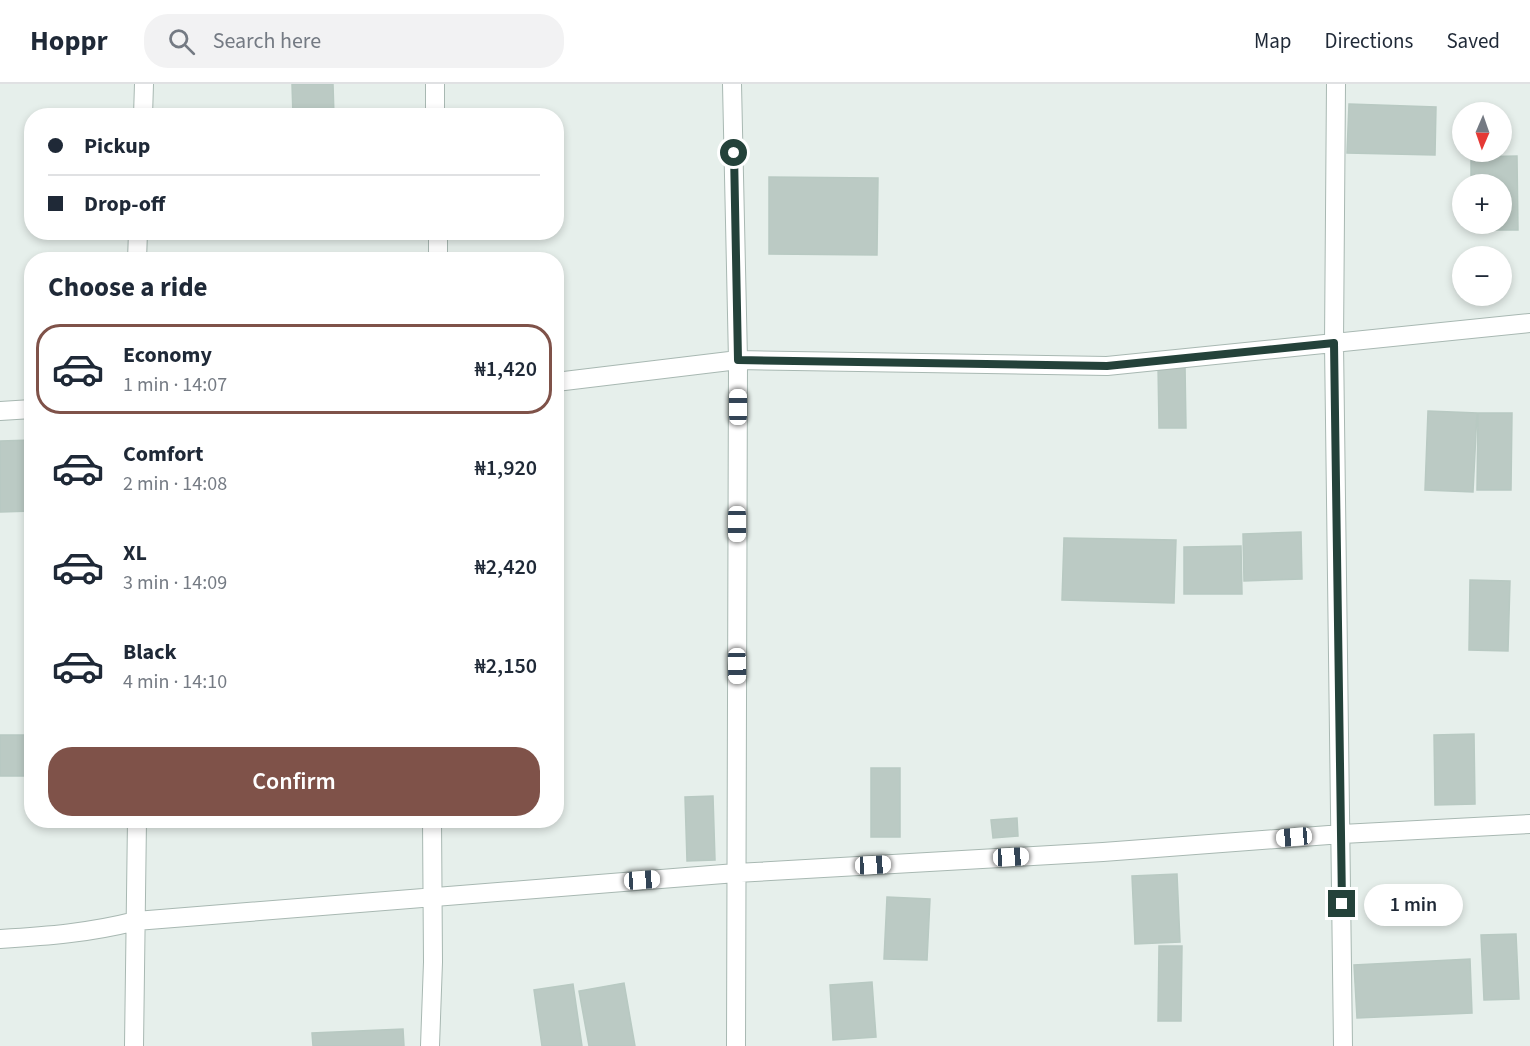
<!DOCTYPE html>
<html lang="en">
<head>
<meta charset="utf-8">
<style>
  body { margin:0; font-family:"Source Sans 3",sans-serif; background:#f2f2f3; color:#1f2937; height:100vh; display:flex; flex-direction:column; font-size:22px; white-space:nowrap }
  * { box-sizing:border-box; margin:0 }
  p { font-size:20px; color:#747a83 }
  .icon { flex:none; width:33px; height:33px; fill:none; stroke:currentColor; stroke-width:2; stroke-linecap:round; stroke-linejoin:round }
  .map { position:relative; flex:1; overflow:hidden }
  .panel { position:absolute; left:24px; top:168px; width:540px; height:576px; display:flex; flex-direction:column; background:#fff; border-radius:24px; box-shadow:0 3px 9px #0003 }
  .panel>* { flex:none }
  .banner { position:absolute; left:24px; top:24px; width:540px; height:132px; border-radius:24px; box-shadow:0 3px 9px #0003; display:grid; align-content:center; height:132px; padding:0 24px; background:#fff }
  .needle { width:39px; rotate:182deg }
  .fabs { position:absolute; left:1452px; top:18px; display:grid; gap:12px }
  .fabs a { display:grid; place-items:center; width:60px; height:60px; border-radius:50%; background:#fff; box-shadow:0 3px 9px #0003; font-size:30px }
  .end { position:absolute; width:27px; height:27px; margin:-14px; border:8px solid #24423a; background:#fff; box-shadow:0 0 0 3px #fff }
  .from { border-radius:50% }
  .bubble { position:absolute; height:42px; border-radius:21px; background:#fff; box-shadow:0 3px 9px #0003; font-size:20px; font-weight:600; line-height:42px; text-align:center }
  .car { position:absolute; width:18px; height:36px; margin:-18px -9px; border-radius:8px; box-shadow:0 0 4px 2px #0007; background:linear-gradient(#fff 24%,#345 0 40%,#fff 0 76%,#345 0 86%,#fff 0) }
  .banner b { display:flex; align-items:center; gap:21px; height:57px; font-size:22px }
  .banner b+b { border-top:2px solid #e0e1e3 }
  .banner i { width:15px; height:15px; background:#1f2937 }
  ul { padding:0; list-style:none }
  li { display:flex; align-items:center; gap:18px; height:90px; margin:0 12px 9px; padding:0 12px; border:3px solid transparent; border-radius:24px }
  li div { flex:1 }
  li b { display:block; font-size:22px }
  li em { font-style:normal; font-weight:600 }
  li.on { border-color:#7f5249 }
  li>.icon { width:54px; height:54px; stroke-width:1.5 }
  h2 { padding:0 24px; font-size:27px; line-height:72px }
  .cta { display:flex; gap:12px; margin-top:auto; padding:12px 24px }
  .cta a { flex:1; height:69px; border-radius:24px; background:#7f5249; color:#fff; font-size:24px; font-weight:600; line-height:69px; text-align:center }
  header { display:flex; align-items:center; gap:36px; box-sizing:border-box; height:84px; padding:0 30px; background:#fff; border-bottom:2px solid #e0e1e3 }
  header strong { font-size:28px }
  nav { display:flex; gap:33px; margin-inline-start:auto; font-size:21px }
  .search { width:420px; height:54px; background:#f2f2f3; display:flex; align-items:center; gap:15px; box-sizing:border-box; padding:0 21px; border-radius:24px; color:#747a83; font-size:22px }
  .map>svg:first-child { display:block }
</style>
</head>
<body>
<header>
<strong>Hoppr</strong>
<div class="search"><svg class="icon" aria-label="search" viewBox="0 0 24 24"><circle cx="10" cy="10" r="6"/><path d="M15 15l6 6"/></svg>Search here</div>
<nav><a>Map</a><a>Directions</a><a>Saved</a></nav>
</header>
<div class="map">
<svg width="1530" height="962" viewBox="0 0 1530 962">
  <rect width="100%" height="100%" fill="#e6efeb"/>
  <!-- building -->
  <path fill="#bbcac4" stroke="#b8c9c2" stroke-width="1.5" d="M 292,0 L 333,0 L 334,32 L 293,32 Z
    M 1349,20 L 1436,23 L 1435,71 L 1347,69 Z
    M 1517,72 L 1518,146 L 1472,146 L 1472,140 L 1502,140 L 1502,100 L 1471,100 L 1471,73 Z
    M 769,93 L 878,94 L 877,171 L 769,170 Z
    M 1158,281 L 1185,281 L 1186,344 L 1159,344 Z
    M 1428,327 L 1477,329 L 1473,408 L 1425,406 Z
    M 1478,329 L 1512,329 L 1511,406 L 1477,406 Z
    M 32,356 L 32,427 L 0,428 L 0,357 Z
    M 1301,448 L 1302,495 L 1244,497 L 1243,450 Z
    M 1064,454 L 1176,456 L 1174,519 L 1062,516 Z
    M 1241,462 L 1242,510 L 1184,510 L 1184,463 Z
    M 1470,496 L 1510,497 L 1508,567 L 1469,566 Z
    M 1474,650 L 1475,720 L 1435,721 L 1434,651 Z
    M 0,651 L 32,651 L 32,692 L 0,692 Z
    M 871,684 L 900,684 L 900,753 L 871,753 Z
    M 713,712 L 715,776 L 687,777 L 685,713 Z
    M 1017,734 L 1018,752 L 993,754 L 991,736 Z
    M 1177,790 L 1180,858 L 1135,860 L 1132,792 Z
    M 887,813 L 930,815 L 927,876 L 884,875 Z
    M 1516,850 L 1519,915 L 1484,916 L 1481,851 Z
    M 1159,862 L 1182,862 L 1181,937 L 1158,937 Z
    M 1470,875 L 1472,929 L 1357,934 L 1354,881 Z
    M 872,898 L 876,953 L 833,956 L 830,901 Z
    M 624,899 L 635,962 L 589,962 L 579,907 Z
    M 573,900 L 582,962 L 542,962 L 534,906 Z
    M 403,945 L 404,962 L 313,962 L 312,949 Z"/>
  <g fill="none" stroke-linecap="round" stroke-linejoin="round">
    <!-- minor casing -->
    <g stroke="#a8b8b2" stroke-width="20">
      <path id="minor" d="M 435,0 L 435,32
        M 732,0 L 738,276 L 736,962
        M 1336,0 L 1334,259 L 1343,962
        M 143,32 L 144,0
        M 438,148 L 438,176
        M 137,176 L 138,148
        M 556,298 L 738,276 L 1107,282 L 1530,239
        M 0,327 L 32,325
        M 0,855 C 48,852 89,849 136,837 L 736,789 L 1103,768 L 1342,750 L 1530,740
        M 134,962 L 137,736
        M 430,962 L 433,878 L 432,736"/>
    </g>
    <!-- minor -->
    <use href="#minor" stroke="#fff" stroke-width="18"/>
  </g>
  <g fill="none" stroke-linecap="round" stroke-linejoin="round">
    <!-- route -->
    <path stroke="#24423a" stroke-width="8" d="M 734,69 L 738,276 L 1107,282 L 1334,259 L 1342,820"/>
  </g>
</svg>
<div class="fabs">
<a><svg class="needle" viewBox="-14 -14 28 28"><path d="M0-13l5 13h-10z" fill="#e53935"/><path d="M0 13l5-13h-10z" fill="#747a83"/></svg></a>
<a>+</a>
<a>−</a>
</div>
<i class="end from" style="left:734px;top:69px"></i>
<i class="end" style="left:1342px;top:820px"></i>
<div class="bubble" style="left:1364px;top:800px;width:99px">1 min</div>
<i class="car" style="left:738px;top:323px;rotate:0deg"></i>
<i class="car" style="left:737px;top:440px;rotate:180deg"></i>
<i class="car" style="left:737px;top:582px;rotate:179deg"></i>
<i class="car" style="left:1294px;top:753px;rotate:265deg"></i>
<i class="car" style="left:1011px;top:773px;rotate:87deg"></i>
<i class="car" style="left:873px;top:781px;rotate:87deg"></i>
<i class="car" style="left:642px;top:796px;rotate:86deg"></i>
<div class="banner">
<b><i class="from"></i>Pickup</b>
<b><i></i>Drop-off</b>
</div>
<section class="panel">
<h2>Choose a ride</h2>
<ul>
<li class="on"><svg class="icon" aria-label="car" viewBox="0 0 24 24"><path d="M5 17H2v-5l4-1 3-4h7l3 4 3 1v5h-3M9 17h6M6 11h13"/><circle cx="7" cy="17" r="2"/><circle cx="17" cy="17" r="2"/></svg><div><b>Economy</b><p>1 min · 14:07</p></div><em>₦1,420</em></li>
<li><svg class="icon" aria-label="car" viewBox="0 0 24 24"><path d="M5 17H2v-5l4-1 3-4h7l3 4 3 1v5h-3M9 17h6M6 11h13"/><circle cx="7" cy="17" r="2"/><circle cx="17" cy="17" r="2"/></svg><div><b>Comfort</b><p>2 min · 14:08</p></div><em>₦1,920</em></li>
<li><svg class="icon" aria-label="car" viewBox="0 0 24 24"><path d="M5 17H2v-5l4-1 3-4h7l3 4 3 1v5h-3M9 17h6M6 11h13"/><circle cx="7" cy="17" r="2"/><circle cx="17" cy="17" r="2"/></svg><div><b>XL</b><p>3 min · 14:09</p></div><em>₦2,420</em></li>
<li><svg class="icon" aria-label="car" viewBox="0 0 24 24"><path d="M5 17H2v-5l4-1 3-4h7l3 4 3 1v5h-3M9 17h6M6 11h13"/><circle cx="7" cy="17" r="2"/><circle cx="17" cy="17" r="2"/></svg><div><b>Black</b><p>4 min · 14:10</p></div><em>₦2,150</em></li>
</ul>
<div class="cta"><a>Confirm</a></div>
</section>
</div>
</body>
</html>
